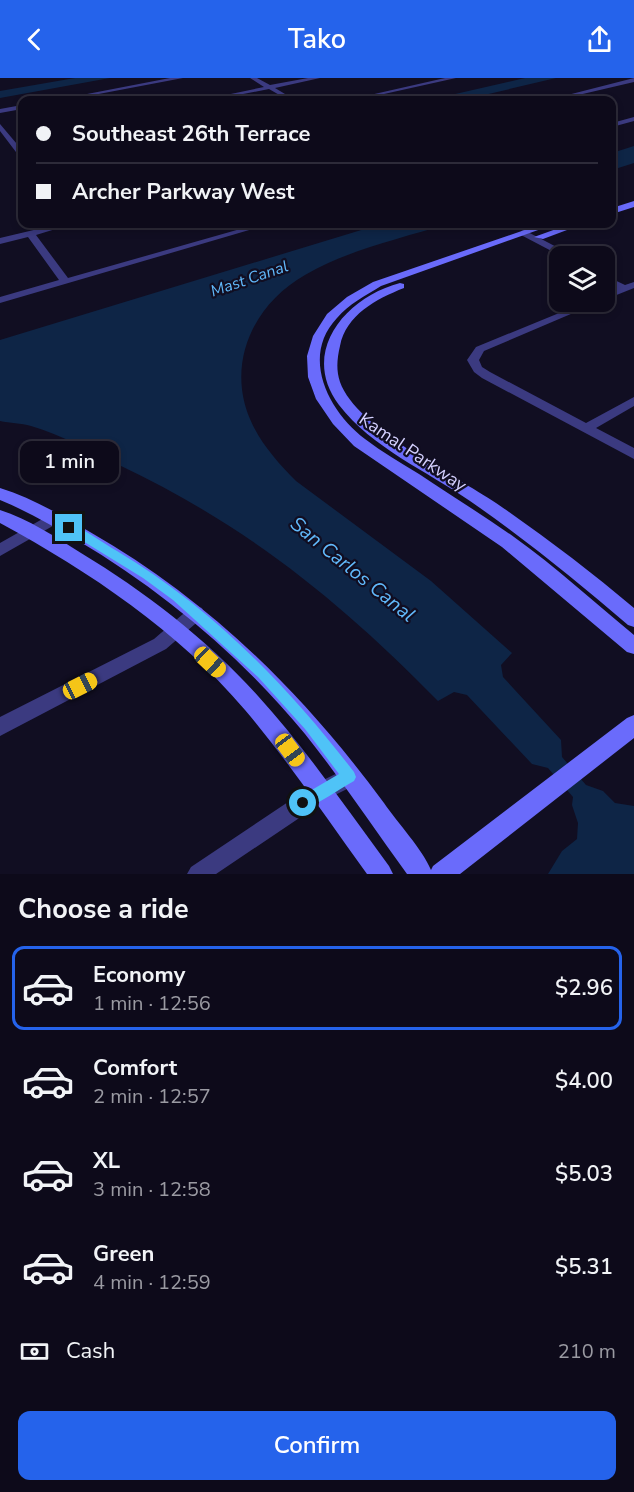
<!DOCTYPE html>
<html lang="en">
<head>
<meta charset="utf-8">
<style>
  body { margin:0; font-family:"Nunito Sans",sans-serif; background:#161323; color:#f1f3f6; height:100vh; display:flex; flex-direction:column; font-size:22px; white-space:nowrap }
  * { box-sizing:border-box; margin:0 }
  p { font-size:20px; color:#9a9aa2 }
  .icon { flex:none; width:33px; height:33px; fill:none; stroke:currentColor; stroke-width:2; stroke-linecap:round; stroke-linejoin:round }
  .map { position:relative; height:796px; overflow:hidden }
  .drawer { display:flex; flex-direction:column; background:#0d0a1a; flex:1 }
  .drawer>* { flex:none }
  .guide { position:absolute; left:18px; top:18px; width:598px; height:132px; border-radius:12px; box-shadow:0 3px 9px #0003,0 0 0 2px #2d2b39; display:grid; align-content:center; height:132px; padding:0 18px; background:#0d0a1a }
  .buttons { position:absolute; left:549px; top:168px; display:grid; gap:12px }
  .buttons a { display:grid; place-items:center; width:66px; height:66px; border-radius:12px; background:#0d0a1a; box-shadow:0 3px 9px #0003,0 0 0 2px #2d2b39; font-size:30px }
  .end { position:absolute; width:27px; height:27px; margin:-14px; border:8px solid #4fc3f7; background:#111; box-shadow:0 0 0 3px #111 }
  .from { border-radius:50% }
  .bubble { position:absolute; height:42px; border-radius:12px; background:#0d0a1a; box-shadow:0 3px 9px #0003,0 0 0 2px #2d2b39; font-size:20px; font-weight:600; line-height:42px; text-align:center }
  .car { position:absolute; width:18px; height:36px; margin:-18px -9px; border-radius:8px; box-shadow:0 0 4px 2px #0007; background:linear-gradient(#f5c518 24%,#345 0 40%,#f5c518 0 76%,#345 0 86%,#f5c518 0) }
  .guide b { display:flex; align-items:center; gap:21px; height:57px; font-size:22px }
  .guide b+b { border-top:2px solid #2d2b39 }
  .guide i { width:15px; height:15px; background:#f1f3f6 }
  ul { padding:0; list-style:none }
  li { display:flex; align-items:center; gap:18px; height:84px; margin:0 12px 9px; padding:0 6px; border:3px solid transparent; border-radius:12px }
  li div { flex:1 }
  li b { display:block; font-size:22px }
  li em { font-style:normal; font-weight:600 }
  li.selected { border-color:#2563eb }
  li>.icon { width:54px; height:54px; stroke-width:1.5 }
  h2 { padding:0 18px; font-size:27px; line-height:72px }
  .pay { display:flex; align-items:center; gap:15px; height:66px; padding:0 18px; font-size:22px }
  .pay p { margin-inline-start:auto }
  .action { display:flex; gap:12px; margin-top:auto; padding:12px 18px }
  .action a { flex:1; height:69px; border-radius:12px; background:#2563eb; color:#fff; font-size:24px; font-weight:600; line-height:69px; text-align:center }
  header { display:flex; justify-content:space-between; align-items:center; height:78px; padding:0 18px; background:#2563eb; color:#fff; font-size:27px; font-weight:600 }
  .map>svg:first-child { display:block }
</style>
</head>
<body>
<header><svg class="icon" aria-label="back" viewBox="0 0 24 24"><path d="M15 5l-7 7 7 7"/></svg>Tako<svg class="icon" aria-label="share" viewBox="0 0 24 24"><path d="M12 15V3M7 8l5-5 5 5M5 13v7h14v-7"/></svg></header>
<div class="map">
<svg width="634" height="796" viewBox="0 0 634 796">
  <rect width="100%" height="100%" fill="#110e22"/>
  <!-- water -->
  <path fill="#0e2546" d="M 75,0 L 110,0 L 0,20 L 0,13 Z
    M 525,0 L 556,0 L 463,22 L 429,22 Z
    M 634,68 L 634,85 L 612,92 L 612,75 Z
    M 381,146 L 447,146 C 399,161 348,172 305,197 C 254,226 226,284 250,341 C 260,365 278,385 296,403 L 431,503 L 512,575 L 501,587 L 503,599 L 561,662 L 562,679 L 586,707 L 603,713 L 615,725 L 634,728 L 634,796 L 548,796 L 562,773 L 577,761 L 578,745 L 572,727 L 573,719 L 548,690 L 532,686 L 467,617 L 454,614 L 438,623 C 340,523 246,447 119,387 C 92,374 60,356 31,348 C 21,345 10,345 0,343 L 0,262 Z"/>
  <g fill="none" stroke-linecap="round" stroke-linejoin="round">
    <!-- street -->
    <path fill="#3b3a80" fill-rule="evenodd" d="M 170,0 L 183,0 L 67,22 L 56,22 Z
      M 250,0 L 257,0 L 270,7 L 308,0 L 320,0 L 275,10 L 295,22 L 288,22 L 269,11 L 212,22 L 202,22 L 264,9 Z
      M 445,0 L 456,0 L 357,22 L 348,22 Z
      M 634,0 L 634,4 L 557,22 L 548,22 Z
      M 22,27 L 22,31 L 0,35 L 0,31 Z
      M 634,39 L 634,43 L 612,49 L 612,45 Z
      M 0,46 L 22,72 L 22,78 L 19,78 L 0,53 Z
      M 59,146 L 72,146 L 36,157 L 68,200 L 258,146 L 270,146 L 0,225 L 0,219 L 59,202 L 28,159 L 0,166 L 0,160 Z
      M 524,152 L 570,176 L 572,178 L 561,178 L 521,157 L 521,153 Z
      M 604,197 L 625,207 L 634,204 L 634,210 L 604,222 L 604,215 L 616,211 L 604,204 Z
      M 586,224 L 599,224 L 484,273 L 479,282 L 482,289 L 490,294 L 586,345 L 634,319 L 634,328 L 596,350 L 634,370 L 634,381 L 482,300 L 474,294 L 467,282 L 476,269 Z
      M 53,435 L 58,437 L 60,441 L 58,445 L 0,478 L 0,465 Z
      M 196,528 L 202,530 L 204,535 L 202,540 L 166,571 L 0,658 L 0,639 L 154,561 L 190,530 Z
      M 350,689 L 357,692 L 360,699 L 357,706 L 329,720 L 216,796 L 187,796 L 191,789 L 315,706 Z"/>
    <!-- secondary -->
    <path fill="#6a6bfb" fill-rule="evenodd" d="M 634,123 L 634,129 L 612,136 L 612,130 Z
      M 542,146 L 555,146 L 381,208 C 365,218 349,226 337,240 C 300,279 329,334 365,361 C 382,374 401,385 419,396 C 450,417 483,437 514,459 C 556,489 594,524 634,557 L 634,576 L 627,574 L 502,469 L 354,368 L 333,346 L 316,321 L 308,299 L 307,278 L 313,258 L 327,236 L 347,219 L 373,204 Z
      M 570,146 L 583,146 L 543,161 L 534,159 Z
      M 400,205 L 404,206 L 404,210 C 376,221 346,237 340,268 C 337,281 336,292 340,304 C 357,351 455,397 496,425 C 544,458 590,493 634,530 L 634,549 L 628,547 C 577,503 525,461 470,423 C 427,393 372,370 339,327 C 299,274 346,219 400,205 Z
      M 0,410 C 32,420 61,437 90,454 C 209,522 303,615 384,725 C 397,744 423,772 431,792 L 433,788 L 627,640 L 634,637 L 634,660 L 460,796 L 407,796 C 373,749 341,701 305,656 C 241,578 163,513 77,462 C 52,448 27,433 0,422 Z
      M 0,432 C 28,441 56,459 81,475 C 144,513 208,562 258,618 C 306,671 347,731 389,788 L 393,796 L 367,796 C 327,741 289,684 245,632 C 178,553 90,494 0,445 Z"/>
  </g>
  <!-- route -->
  <path fill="#4fc3f7" d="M 69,445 C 86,452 101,464 117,473 C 211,529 288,608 354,694 L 356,699 L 354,703 C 338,712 320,725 303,732 L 298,730 L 296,725 L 298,720 L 339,696 L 305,651 L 258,599 L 173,522 L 143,500 L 65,452 L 64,450 Z"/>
  <g text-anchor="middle" stroke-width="4.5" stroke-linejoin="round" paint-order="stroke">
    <!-- far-water labels -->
    <g font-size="16" font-style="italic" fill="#61b9fb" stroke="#110e22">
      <text transform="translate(249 200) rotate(-19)" y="6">Mast Canal</text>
    </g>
    <!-- street labels -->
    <g font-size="18" fill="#d4d0fe" stroke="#110e22">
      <text transform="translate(413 374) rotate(34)" y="6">Kamal Parkway</text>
    </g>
    <!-- water labels -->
    <g font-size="20" font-style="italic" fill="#61b9fb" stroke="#110e22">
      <text transform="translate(353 491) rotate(39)" y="7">San Carlos Canal</text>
    </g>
  </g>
</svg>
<div class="buttons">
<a><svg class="icon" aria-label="layers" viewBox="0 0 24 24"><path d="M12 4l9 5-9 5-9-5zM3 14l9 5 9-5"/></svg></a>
</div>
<i class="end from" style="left:303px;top:725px"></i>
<i class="end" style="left:69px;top:450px"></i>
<div class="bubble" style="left:20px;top:363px;width:99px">1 min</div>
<i class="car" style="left:210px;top:584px;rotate:133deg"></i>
<i class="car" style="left:80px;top:608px;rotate:63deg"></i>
<i class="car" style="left:290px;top:672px;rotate:143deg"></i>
<div class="guide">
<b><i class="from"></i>Southeast 26th Terrace</b>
<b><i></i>Archer Parkway West</b>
</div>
</div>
<section class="drawer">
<h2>Choose a ride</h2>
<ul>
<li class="selected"><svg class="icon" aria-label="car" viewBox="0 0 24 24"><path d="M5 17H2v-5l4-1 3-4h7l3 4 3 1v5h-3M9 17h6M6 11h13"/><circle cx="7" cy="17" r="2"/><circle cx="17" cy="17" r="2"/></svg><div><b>Economy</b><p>1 min · 12:56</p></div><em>$2.96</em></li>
<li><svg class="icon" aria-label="car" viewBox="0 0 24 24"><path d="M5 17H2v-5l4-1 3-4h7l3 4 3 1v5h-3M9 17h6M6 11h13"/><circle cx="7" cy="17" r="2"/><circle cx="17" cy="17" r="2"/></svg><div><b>Comfort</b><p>2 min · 12:57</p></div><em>$4.00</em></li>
<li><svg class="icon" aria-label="car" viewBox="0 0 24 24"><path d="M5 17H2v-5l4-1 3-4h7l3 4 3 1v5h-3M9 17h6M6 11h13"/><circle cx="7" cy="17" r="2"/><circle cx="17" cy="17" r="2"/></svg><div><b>XL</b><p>3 min · 12:58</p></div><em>$5.03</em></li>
<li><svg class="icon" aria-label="car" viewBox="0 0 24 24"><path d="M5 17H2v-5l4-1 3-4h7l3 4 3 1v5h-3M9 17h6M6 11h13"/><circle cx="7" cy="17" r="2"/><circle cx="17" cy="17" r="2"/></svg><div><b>Green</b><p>4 min · 12:59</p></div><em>$5.31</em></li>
</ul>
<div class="pay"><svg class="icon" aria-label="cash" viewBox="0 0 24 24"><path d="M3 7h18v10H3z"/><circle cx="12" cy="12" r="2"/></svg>Cash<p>210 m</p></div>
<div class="action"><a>Confirm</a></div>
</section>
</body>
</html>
